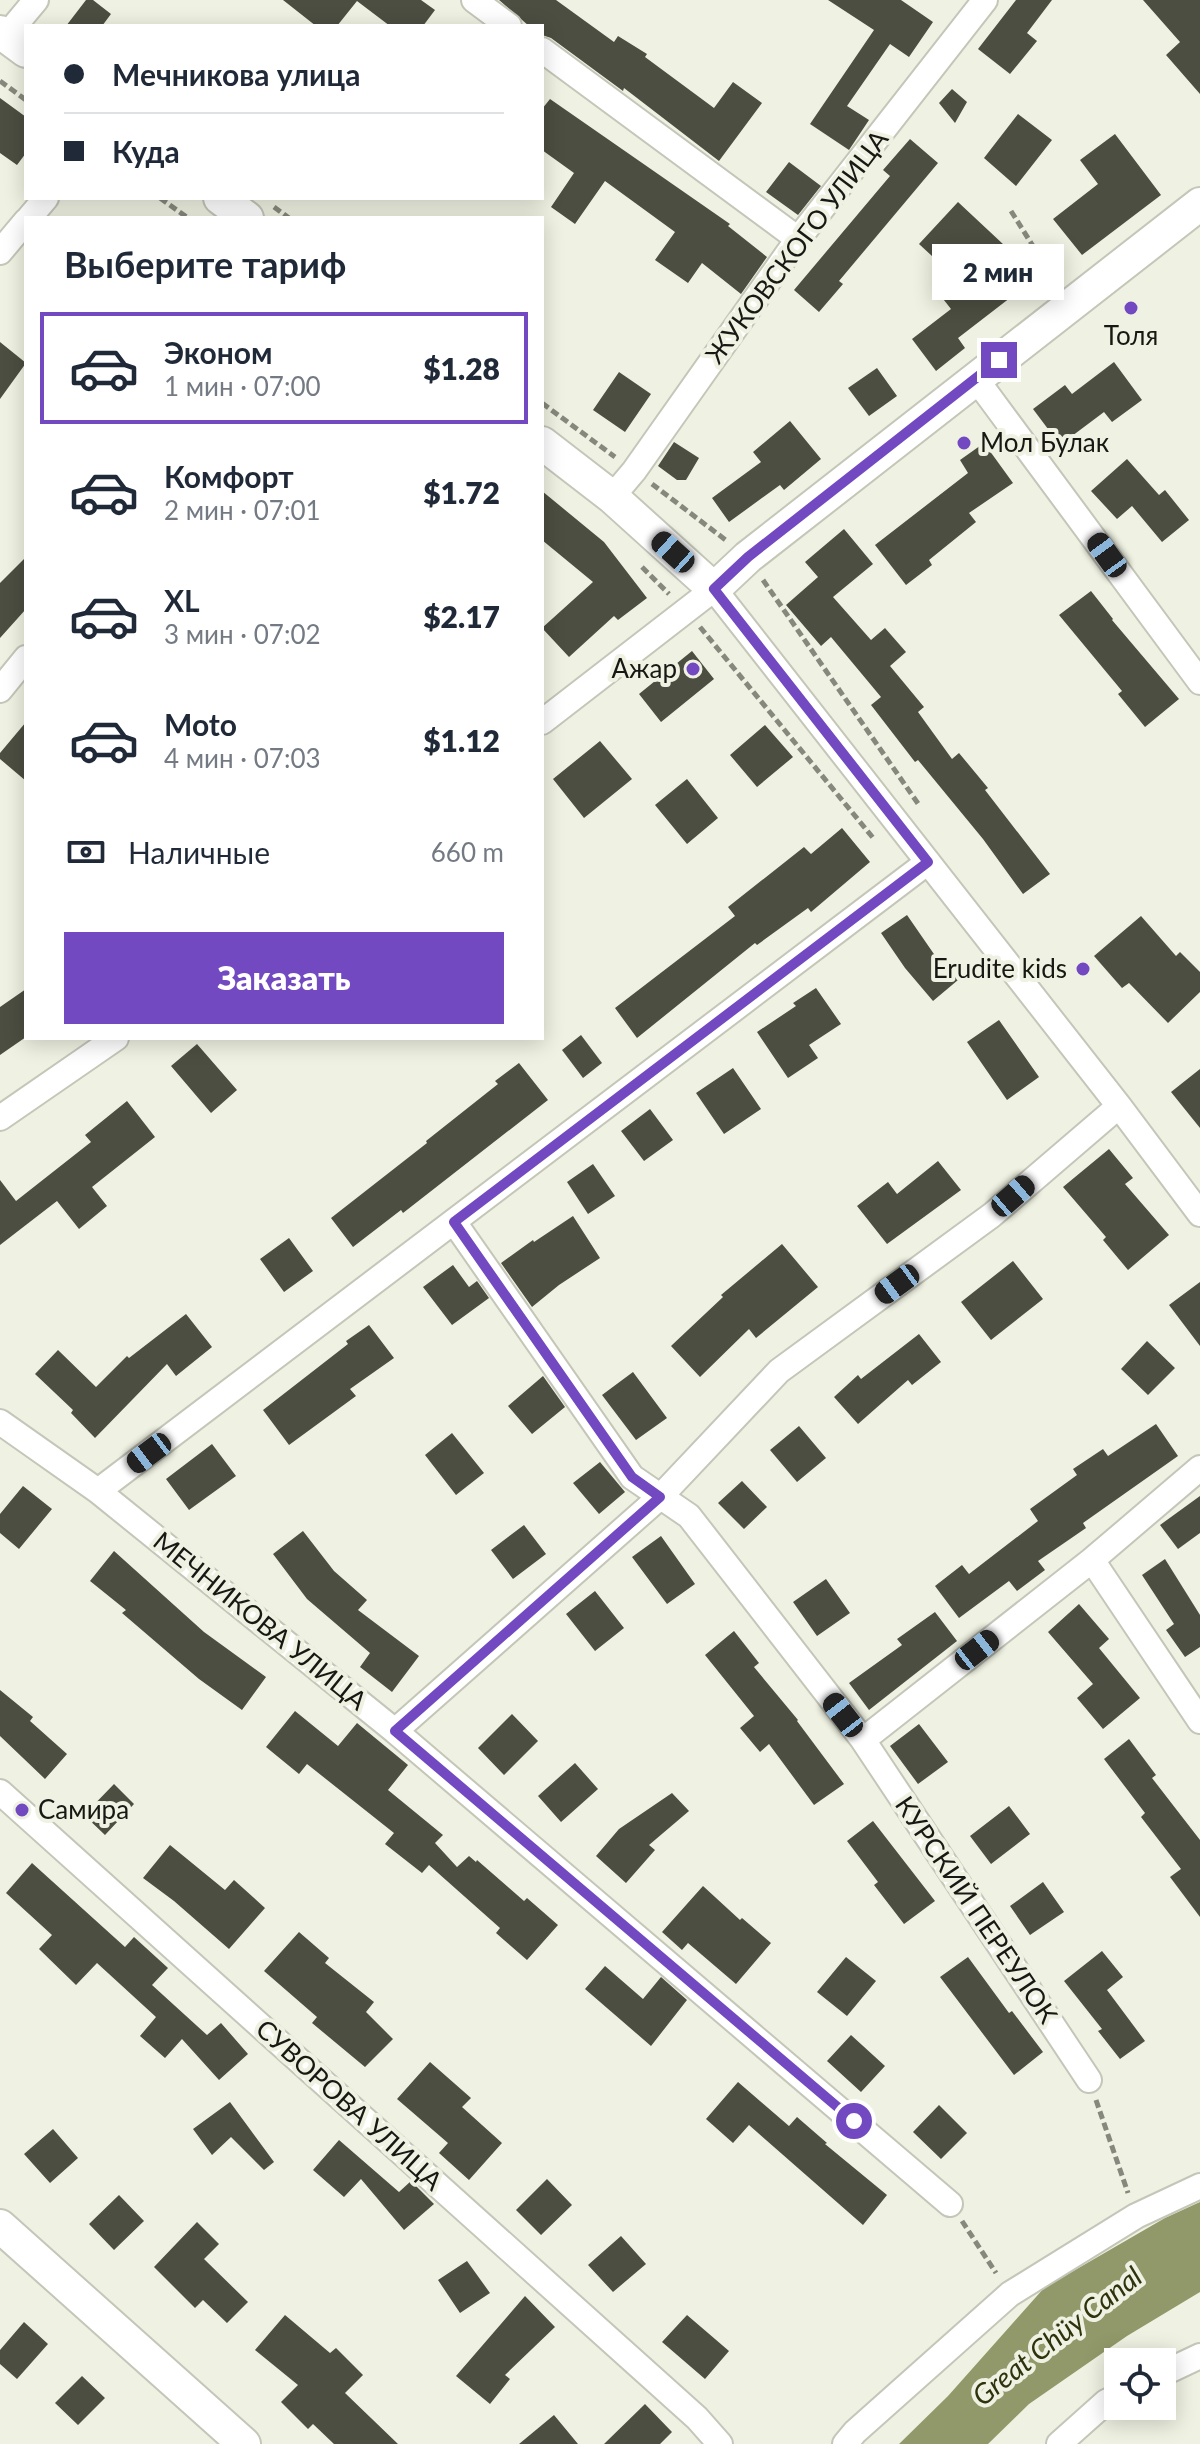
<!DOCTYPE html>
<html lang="ru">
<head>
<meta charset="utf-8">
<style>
  body { margin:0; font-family:Lato,sans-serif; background:#f6f6f7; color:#1f2937; height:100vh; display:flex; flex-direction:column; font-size:30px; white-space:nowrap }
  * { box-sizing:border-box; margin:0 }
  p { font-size:26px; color:#747a83 }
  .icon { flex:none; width:44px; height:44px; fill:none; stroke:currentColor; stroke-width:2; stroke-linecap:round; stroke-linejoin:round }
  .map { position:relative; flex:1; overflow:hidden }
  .sheet { position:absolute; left:24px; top:216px; width:520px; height:824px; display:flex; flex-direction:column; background:#fff; border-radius:0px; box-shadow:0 4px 20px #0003 }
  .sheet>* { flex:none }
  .banner { position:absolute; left:24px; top:24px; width:520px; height:176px; border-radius:0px; box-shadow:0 4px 20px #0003; display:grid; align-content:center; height:176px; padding:0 40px; background:#fff }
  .tools { position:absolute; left:1104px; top:2348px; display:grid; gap:16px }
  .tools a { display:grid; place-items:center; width:72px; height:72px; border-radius:0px; background:#fff; box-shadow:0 4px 20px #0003; font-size:40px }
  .end { position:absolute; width:36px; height:36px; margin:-18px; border:10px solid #7349c2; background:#fff; box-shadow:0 0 0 4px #fff }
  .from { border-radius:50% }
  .bubble { position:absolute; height:56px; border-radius:0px; background:#fff; box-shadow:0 4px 20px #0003; font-size:26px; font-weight:800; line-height:56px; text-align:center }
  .car { position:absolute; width:24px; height:48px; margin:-24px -12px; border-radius:10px; box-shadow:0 0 6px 2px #0007; background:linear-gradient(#222 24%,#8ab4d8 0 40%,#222 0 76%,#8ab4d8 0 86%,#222 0) }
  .banner b { display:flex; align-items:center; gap:28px; height:76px; font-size:30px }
  .banner b+b { border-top:2px solid #e0e1e3 }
  .banner i { width:20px; height:20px; background:#1f2937 }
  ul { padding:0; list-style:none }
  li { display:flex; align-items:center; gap:24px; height:112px; margin:0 16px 12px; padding:0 24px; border:4px solid transparent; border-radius:0px }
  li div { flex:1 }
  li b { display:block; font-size:30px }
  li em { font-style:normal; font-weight:800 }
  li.selected { border-color:#7349c2 }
  li>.icon { width:72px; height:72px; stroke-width:1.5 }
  h2 { padding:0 40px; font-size:36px; line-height:96px }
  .pay { display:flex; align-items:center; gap:20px; height:88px; padding:0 40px; font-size:30px }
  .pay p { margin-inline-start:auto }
  .cta { display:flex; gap:16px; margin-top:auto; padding:16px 40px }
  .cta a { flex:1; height:92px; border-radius:0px; background:#7349c2; color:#fff; font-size:32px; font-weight:800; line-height:92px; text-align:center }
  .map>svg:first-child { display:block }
</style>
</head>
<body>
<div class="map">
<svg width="1200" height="2444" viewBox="0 0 1200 2444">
  <rect width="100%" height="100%" fill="#eff2e2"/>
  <!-- water -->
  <path fill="#91996a" d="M 1200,2202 L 1200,2292 L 1127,2336 L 1029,2404 L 988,2444 L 899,2444 L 948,2396 L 1044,2288 L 1165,2218 Z"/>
  <!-- building -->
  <path fill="#4c4e41" d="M 86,0 L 93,0 L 111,14 L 102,26 L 66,26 Z
    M 283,0 L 421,0 L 435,10 L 423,26 L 390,26 L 357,1 L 337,26 L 316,26 Z
    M 499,0 L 556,0 L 614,42 L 618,36 L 647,54 L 645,57 L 714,108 L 733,82 L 762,103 L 719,161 L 624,88 L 623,91 L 551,38 L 542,35 L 542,26 L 529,26 Z
    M 828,0 L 901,0 L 933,22 L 909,57 L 890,44 L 847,106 L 869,120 L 849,150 L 810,124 L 874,30 Z
    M 1016,0 L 1052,0 L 1027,33 L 1037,41 L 1010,74 L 978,49 Z
    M 1143,0 L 1200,0 L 1200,94 L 1166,55 L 1180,42 Z
    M 952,89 L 967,102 L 955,123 L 939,103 Z
    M 0,98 L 26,117 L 26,153 L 17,165 L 0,153 Z
    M 550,99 L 730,224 L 728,226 L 767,257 L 741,294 L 702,263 L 688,283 L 655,260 L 675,232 L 605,181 L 575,224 L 551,207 L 574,173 L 542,150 L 542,109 Z
    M 1018,114 L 1052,140 L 1016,186 L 984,158 Z
    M 1115,134 L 1161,195 L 1082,255 L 1053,219 L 1098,184 L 1080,160 Z
    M 910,139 L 938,163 L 839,281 L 843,284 L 819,312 L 794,290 L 890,176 L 883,170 Z
    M 789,162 L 821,186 L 798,215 L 766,192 Z
    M 958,202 L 1004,245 L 1032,281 L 958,338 L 965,348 L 936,371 L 912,339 L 951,309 L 940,295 L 958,280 L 919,244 Z
    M 0,342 L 26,363 L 0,399 Z
    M 1114,362 L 1142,400 L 1112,422 L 1104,412 L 1060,445 L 1033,409 L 1065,385 L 1072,394 Z
    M 877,368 L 897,396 L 869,416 L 848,388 Z
    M 619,372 L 651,394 L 625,432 L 593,410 Z
    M 790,421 L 821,459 L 784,490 L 780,485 L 729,522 L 712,498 L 761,462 L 753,452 Z
    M 674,442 L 699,458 L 686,480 L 677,480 L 658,466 Z
    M 984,443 L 1013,483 L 969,513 L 976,522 L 929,560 L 932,565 L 906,585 L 875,545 L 968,473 L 960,460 Z
    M 1127,459 L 1159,495 L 1165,490 L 1189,520 L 1162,542 L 1132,506 L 1117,519 L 1091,491 Z
    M 542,491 L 604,542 L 647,598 L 618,620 L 614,616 L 569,657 L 542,628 L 593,582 L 542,540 Z
    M 844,529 L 873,564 L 833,597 L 871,640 L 885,628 L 906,652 L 890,666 L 924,707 L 918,712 L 952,759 L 959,753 L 988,788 L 985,790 L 1050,874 L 1023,894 L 983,839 L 918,760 L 915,762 L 871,705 L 881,697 L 831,637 L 821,646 L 786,605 L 818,577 L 805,562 Z
    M 26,557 L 26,609 L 0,638 L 0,583 Z
    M 1091,591 L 1113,619 L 1112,620 L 1179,699 L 1145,727 L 1118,694 L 1122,691 L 1059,615 Z
    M 692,651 L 714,679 L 661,722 L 639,694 Z
    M 26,722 L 26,781 L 0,759 L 0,753 Z
    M 765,725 L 793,757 L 757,787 L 730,755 Z
    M 600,741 L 632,779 L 584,818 L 553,779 Z
    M 687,779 L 718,818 L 687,844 L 655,805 Z
    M 842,828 L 870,862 L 811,912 L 808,908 L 757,945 L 755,943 L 637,1038 L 615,1008 L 735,916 L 728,907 L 804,847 L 811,854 Z
    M 907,915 L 936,957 L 938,955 L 958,980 L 933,1001 L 905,968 L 881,933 Z
    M 1141,916 L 1176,956 L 1180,952 L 1200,972 L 1200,992 L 1168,1023 L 1129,983 L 1122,988 L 1094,956 Z
    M 816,988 L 841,1024 L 809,1045 L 818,1058 L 788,1078 L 757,1032 L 796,1006 L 793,1003 Z
    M 26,989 L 26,1037 L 0,1055 L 0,1007 Z
    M 999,1020 L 1039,1077 L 1007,1100 L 967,1042 Z
    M 581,1035 L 602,1063 L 583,1078 L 562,1050 Z
    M 197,1044 L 237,1090 L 211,1113 L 171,1066 Z
    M 519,1063 L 548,1100 L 403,1213 L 401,1210 L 353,1247 L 331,1218 L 427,1143 L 426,1141 L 498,1084 L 495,1081 Z
    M 733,1068 L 761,1109 L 724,1134 L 696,1093 Z
    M 1200,1069 L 1200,1128 L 1171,1092 Z
    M 127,1101 L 155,1137 L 92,1187 L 107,1206 L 79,1229 L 57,1201 L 0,1245 L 0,1180 L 16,1201 L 91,1142 L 85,1135 Z
    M 650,1109 L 673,1140 L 644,1161 L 621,1131 Z
    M 1109,1149 L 1133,1178 L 1125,1184 L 1169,1235 L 1128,1270 L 1103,1240 L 1106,1237 L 1063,1187 Z
    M 938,1161 L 961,1190 L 887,1244 L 857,1206 L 888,1182 L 897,1194 Z
    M 593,1164 L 615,1196 L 588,1214 L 567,1182 Z
    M 573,1216 L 600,1258 L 559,1285 L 532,1307 L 501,1263 L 533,1240 L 534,1242 Z
    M 289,1238 L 313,1271 L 284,1292 L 260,1259 Z
    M 782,1244 L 818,1287 L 756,1338 L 749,1329 L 700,1377 L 671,1346 L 723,1297 L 721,1295 Z
    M 1013,1261 L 1043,1299 L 991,1340 L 961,1302 Z
    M 453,1265 L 469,1287 L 477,1281 L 489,1298 L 452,1325 L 423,1287 Z
    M 1200,1282 L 1200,1346 L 1169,1305 Z
    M 186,1314 L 212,1347 L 176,1376 L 167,1364 L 95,1438 L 71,1413 L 73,1410 L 35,1374 L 58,1350 L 96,1387 L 127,1356 L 129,1358 Z
    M 369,1325 L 394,1358 L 350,1389 L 356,1396 L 289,1445 L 263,1410 L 348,1344 L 346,1341 Z
    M 919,1334 L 941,1362 L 912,1385 L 908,1380 L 858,1424 L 834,1397 L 858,1375 L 861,1379 Z
    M 1147,1341 L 1175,1368 L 1148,1395 L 1121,1369 Z
    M 633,1372 L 667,1418 L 636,1440 L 602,1395 Z
    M 543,1376 L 565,1407 L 532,1434 L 508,1406 Z
    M 1156,1424 L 1178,1456 L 1083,1523 L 1086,1528 L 1038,1561 L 1045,1570 L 1017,1591 L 1009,1581 L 959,1618 L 935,1586 L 962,1565 L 969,1574 L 1038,1521 L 1030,1509 L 1077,1475 L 1073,1469 L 1103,1449 L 1108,1456 Z
    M 799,1426 L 826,1458 L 797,1482 L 770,1450 Z
    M 452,1433 L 484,1473 L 456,1495 L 425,1455 Z
    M 212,1444 L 236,1476 L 189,1510 L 166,1479 Z
    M 600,1462 L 625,1492 L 599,1514 L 573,1483 Z
    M 742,1481 L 767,1507 L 744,1529 L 718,1503 Z
    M 23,1486 L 52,1509 L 19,1549 L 0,1533 L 0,1514 Z
    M 1200,1496 L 1200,1533 L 1178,1549 L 1160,1525 Z
    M 524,1525 L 546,1554 L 513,1579 L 491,1550 Z
    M 303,1531 L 334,1571 L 367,1600 L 358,1610 L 419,1656 L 392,1692 L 360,1667 L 370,1653 L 307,1599 L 273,1554 Z
    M 661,1536 L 695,1584 L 667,1604 L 632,1557 Z
    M 114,1551 L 204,1632 L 266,1677 L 242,1710 L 199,1679 L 122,1613 L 126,1610 L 90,1581 Z
    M 1165,1559 L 1200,1615 L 1200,1647 L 1185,1657 L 1166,1630 L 1174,1624 L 1142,1575 Z
    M 826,1579 L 850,1613 L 817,1636 L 793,1602 Z
    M 595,1591 L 624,1628 L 595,1651 L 566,1614 Z
    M 1079,1604 L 1109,1639 L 1099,1648 L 1140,1698 L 1103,1729 L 1077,1698 L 1093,1684 L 1048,1632 Z
    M 935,1612 L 957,1641 L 869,1710 L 849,1683 L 902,1645 L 897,1639 Z
    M 734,1631 L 759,1663 L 754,1667 L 798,1720 L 797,1721 L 844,1784 L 814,1805 L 769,1744 L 760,1752 L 740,1728 L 754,1716 L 705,1655 Z
    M 0,1690 L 33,1717 L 30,1721 L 67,1754 L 45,1779 L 0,1736 Z
    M 295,1711 L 338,1746 L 357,1723 L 408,1765 L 388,1790 L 443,1835 L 435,1843 L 457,1867 L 469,1856 L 476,1862 L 477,1860 L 524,1901 L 527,1898 L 558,1925 L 527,1960 L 496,1933 L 500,1928 L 429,1865 L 422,1873 L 385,1844 L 394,1833 L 307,1764 L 299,1774 L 266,1747 Z
    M 512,1714 L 538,1741 L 504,1775 L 478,1748 Z
    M 919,1724 L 948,1762 L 918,1784 L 890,1746 Z
    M 1129,1739 L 1156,1775 L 1152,1778 L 1200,1840 L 1200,1917 L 1170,1877 L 1181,1869 L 1141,1817 L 1145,1813 L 1104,1759 Z
    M 575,1763 L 598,1789 L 561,1822 L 538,1796 Z
    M 114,1784 L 134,1804 L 105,1835 L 84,1815 Z
    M 672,1793 L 689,1811 L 649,1845 L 655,1850 L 626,1883 L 596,1856 L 619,1829 Z
    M 1009,1806 L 1030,1834 L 991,1864 L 970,1836 Z
    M 873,1821 L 935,1901 L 904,1924 L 874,1885 L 878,1882 L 847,1841 Z
    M 170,1845 L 225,1890 L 234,1880 L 265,1908 L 229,1949 L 174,1901 L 143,1878 Z
    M 32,1863 L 125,1947 L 134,1937 L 168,1968 L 152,1985 L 207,2035 L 221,2023 L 248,2054 L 219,2080 L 182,2039 L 165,2058 L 140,2036 L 156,2017 L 97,1963 L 76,1985 L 39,1949 L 52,1935 L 6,1893 Z
    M 1043,1882 L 1064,1912 L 1030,1935 L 1010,1906 Z
    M 703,1886 L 740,1920 L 742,1918 L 771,1943 L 736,1984 L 688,1943 L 682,1950 L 662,1932 Z
    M 299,1932 L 329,1958 L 325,1963 L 374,2002 L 366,2012 L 393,2039 L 365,2067 L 312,2023 L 317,2017 L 264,1971 Z
    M 1102,1951 L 1123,1977 L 1107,1990 L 1145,2041 L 1120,2059 L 1098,2031 L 1102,2029 L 1064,1981 Z
    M 846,1957 L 876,1981 L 847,2016 L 817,1992 Z
    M 968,1957 L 1009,2013 L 1012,2011 L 1043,2052 L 1014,2075 L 940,1977 Z
    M 605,1966 L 643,1999 L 661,1977 L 687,2000 L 651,2046 L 585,1989 Z
    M 851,2035 L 885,2066 L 861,2092 L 827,2061 Z
    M 430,2062 L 471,2098 L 462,2107 L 502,2143 L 469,2180 L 439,2153 L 448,2143 L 397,2099 Z
    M 738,2082 L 789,2126 L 797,2117 L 827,2143 L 825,2144 L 887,2195 L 863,2225 L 749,2125 L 733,2143 L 706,2119 Z
    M 230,2102 L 274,2162 L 264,2170 L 231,2137 L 212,2155 L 193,2129 Z
    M 939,2105 L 967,2133 L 941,2159 L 913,2132 Z
    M 53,2129 L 78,2158 L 50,2183 L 24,2154 Z
    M 339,2140 L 399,2192 L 411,2181 L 434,2204 L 404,2230 L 361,2179 L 344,2197 L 313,2170 Z
    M 547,2179 L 572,2205 L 541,2235 L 516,2210 Z
    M 119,2195 L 144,2221 L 114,2250 L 89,2224 Z
    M 197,2222 L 219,2244 L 204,2259 L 248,2302 L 227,2323 L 203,2300 L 195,2308 L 154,2267 Z
    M 621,2236 L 646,2264 L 613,2292 L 588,2265 Z
    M 467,2261 L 490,2293 L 460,2313 L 438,2280 Z
    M 525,2296 L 555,2327 L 505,2375 L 510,2379 L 490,2404 L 456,2376 Z
    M 285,2315 L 330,2353 L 336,2348 L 363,2375 L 345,2393 L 398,2444 L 334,2444 L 313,2424 L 308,2429 L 281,2402 L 298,2385 L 255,2350 Z
    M 687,2315 L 729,2351 L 705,2379 L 662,2342 Z
    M 24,2322 L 48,2344 L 17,2379 L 0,2364 L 0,2350 Z
    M 82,2376 L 105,2398 L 78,2425 L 55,2403 Z
    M 645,2404 L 672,2432 L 660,2444 L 604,2444 Z
    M 554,2415 L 578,2444 L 519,2444 Z"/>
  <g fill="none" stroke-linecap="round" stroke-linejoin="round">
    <!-- street casing -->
    <g stroke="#c4c6b8" stroke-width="28">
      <path id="street" d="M 474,0 L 509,26
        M 6,36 L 36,0
        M 542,50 L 798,239
        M 29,218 L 46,198
        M 0,252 L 26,221
        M 976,379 L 1200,682
        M 612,497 L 634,471 L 798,239 L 985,0
        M 0,690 L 26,658
        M 542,722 L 714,589 L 1119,1106 L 1200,1214
        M 0,1118 L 116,1038
        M 454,1222 L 632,1477 L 689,1516 L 863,1740 L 1089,2080
        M 0,1422 L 98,1491 L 395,1731 L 950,2204
        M 98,1491 L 928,862
        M 1092,1560 L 1200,1721
        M 395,1731 L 660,1497 L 779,1371 L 992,1215 L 1119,1106
        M 863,1740 L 1092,1560 L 1200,1468
        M 0,1792 L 697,2418 L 720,2444
        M 1162,2374 L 1200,2356
        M 845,2444 L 855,2432 L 1010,2294 L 1136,2216 L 1200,2186
        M 1059,2444 L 1106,2402 L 1118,2396"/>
    </g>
    <!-- secondary casing -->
    <g stroke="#c4c6b8" stroke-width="36">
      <path id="secondary" d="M 0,32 L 26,51
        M 220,198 L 247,218
        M 542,443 L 612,497 L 714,589 L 748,557 L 1200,204
        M 0,2226 L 244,2444"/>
    </g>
    <!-- path -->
    <path stroke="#86887d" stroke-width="5" stroke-dasharray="8 4" stroke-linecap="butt" d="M 0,81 L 26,100
      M 160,198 L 188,218
      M 274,207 L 289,218
      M 1011,211 L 1055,281
      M 542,403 L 615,457
      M 652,484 L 727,541
      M 642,567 L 669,594
      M 763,580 L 919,805
      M 700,627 L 874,839
      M 1096,2100 L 1128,2193
      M 962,2221 L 996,2273"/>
    <!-- street -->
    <use href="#street" stroke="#fff" stroke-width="24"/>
    <!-- secondary -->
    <use href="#secondary" stroke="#fff" stroke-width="32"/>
  </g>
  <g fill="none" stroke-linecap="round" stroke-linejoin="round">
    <!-- route -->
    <path stroke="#7349c2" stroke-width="10" d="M 854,2121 L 395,1731 L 660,1497 L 632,1477 L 454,1222 L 928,862 L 714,589 L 748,557 L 999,360"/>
  </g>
  <!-- markers -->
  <g fill="#7349c2" stroke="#eff2e2" stroke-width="3">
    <circle cx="1131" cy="308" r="8"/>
    <circle cx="964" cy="443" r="8"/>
    <circle cx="693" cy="669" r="8"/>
    <circle cx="1083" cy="969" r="8"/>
    <circle cx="22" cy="1810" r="8"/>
  </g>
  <g text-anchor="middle" stroke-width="8" stroke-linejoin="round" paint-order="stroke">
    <!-- street labels -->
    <g font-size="26" fill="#171813" stroke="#eff2e2">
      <text transform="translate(797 247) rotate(-53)" y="9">ЖУКОВСКОГО УЛИЦА</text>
      <text transform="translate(260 1621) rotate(39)" y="9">МЕЧНИКОВА УЛИЦА</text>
      <text transform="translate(976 1910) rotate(56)" y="9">КУРСКИЙ ПЕРЕУЛОК</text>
      <text transform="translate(349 2105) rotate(42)" y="9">СУВОРОВА УЛИЦА</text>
    </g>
    <!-- poi labels -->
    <g font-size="26" fill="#171813" stroke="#eff2e2" text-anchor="start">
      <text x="1131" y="345" text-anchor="middle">Толя</text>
      <text x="980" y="452">Мол Булак</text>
      <text x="677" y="678" text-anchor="end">Ажар</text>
      <text x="1067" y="978" text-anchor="end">Erudite kids</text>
      <text x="38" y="1819">Самира</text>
    </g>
    <!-- water labels -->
    <g font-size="28" font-style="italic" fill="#2f330d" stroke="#eff2e2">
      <text transform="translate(1057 2336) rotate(-38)" y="10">Great Chüy Canal</text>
    </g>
  </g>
</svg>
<div class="tools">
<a><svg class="icon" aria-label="locate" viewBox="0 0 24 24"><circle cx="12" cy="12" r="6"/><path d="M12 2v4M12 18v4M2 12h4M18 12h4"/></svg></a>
</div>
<i class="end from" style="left:854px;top:2121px"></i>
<i class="end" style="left:999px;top:360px"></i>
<div class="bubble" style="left:932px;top:244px;width:132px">2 мин</div>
<i class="car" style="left:673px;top:552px;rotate:312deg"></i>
<i class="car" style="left:1107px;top:555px;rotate:324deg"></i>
<i class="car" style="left:1013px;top:1196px;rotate:49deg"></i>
<i class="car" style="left:897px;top:1284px;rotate:234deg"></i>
<i class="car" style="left:149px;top:1453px;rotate:233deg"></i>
<i class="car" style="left:977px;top:1650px;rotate:52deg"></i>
<i class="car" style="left:843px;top:1715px;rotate:322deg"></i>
<div class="banner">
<b><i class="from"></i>Мечникова улица</b>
<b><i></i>Куда</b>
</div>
<section class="sheet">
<h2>Выберите тариф</h2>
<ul>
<li class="selected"><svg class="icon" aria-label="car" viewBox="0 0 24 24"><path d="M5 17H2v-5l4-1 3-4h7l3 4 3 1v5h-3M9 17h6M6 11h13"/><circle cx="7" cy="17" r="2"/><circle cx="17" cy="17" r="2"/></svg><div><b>Эконом</b><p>1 мин · 07:00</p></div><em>$1.28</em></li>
<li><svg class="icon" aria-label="car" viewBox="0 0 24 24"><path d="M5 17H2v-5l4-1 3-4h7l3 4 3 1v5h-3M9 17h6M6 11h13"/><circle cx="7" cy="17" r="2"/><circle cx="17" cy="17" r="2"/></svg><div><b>Комфорт</b><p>2 мин · 07:01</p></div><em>$1.72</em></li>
<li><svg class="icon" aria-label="car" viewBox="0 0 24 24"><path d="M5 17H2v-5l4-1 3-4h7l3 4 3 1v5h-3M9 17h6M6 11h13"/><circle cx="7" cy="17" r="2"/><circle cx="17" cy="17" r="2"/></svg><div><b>XL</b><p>3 мин · 07:02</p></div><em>$2.17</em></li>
<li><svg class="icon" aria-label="car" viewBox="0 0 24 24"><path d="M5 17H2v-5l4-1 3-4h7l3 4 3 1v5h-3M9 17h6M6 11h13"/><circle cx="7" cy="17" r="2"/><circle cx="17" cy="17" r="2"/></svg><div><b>Moto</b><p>4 мин · 07:03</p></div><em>$1.12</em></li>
</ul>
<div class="pay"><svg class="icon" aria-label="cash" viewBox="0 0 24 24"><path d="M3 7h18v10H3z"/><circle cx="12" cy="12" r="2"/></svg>Наличные<p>660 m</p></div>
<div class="cta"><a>Заказать</a></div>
</section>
</div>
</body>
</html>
